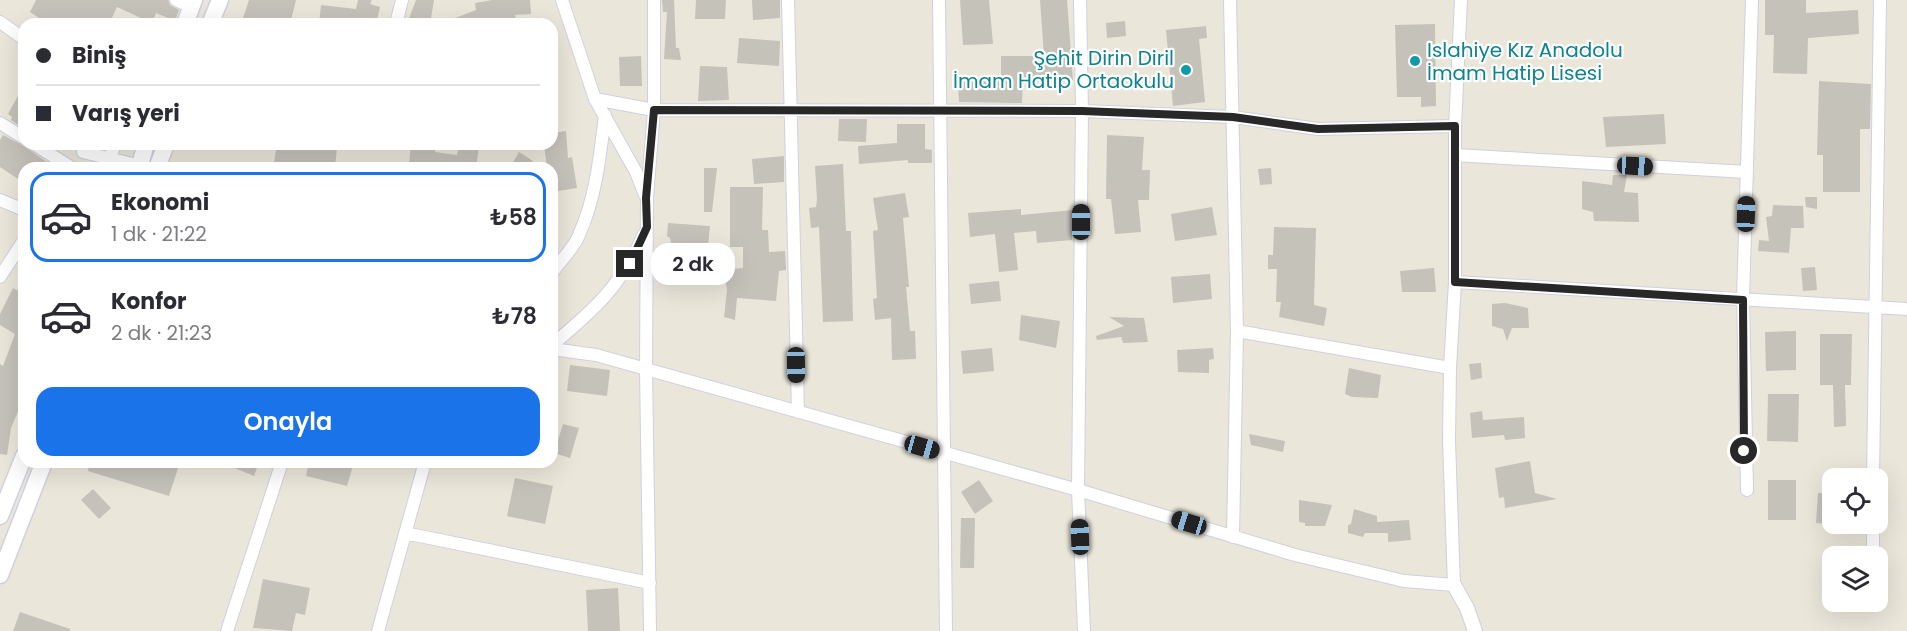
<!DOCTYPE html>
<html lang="tr">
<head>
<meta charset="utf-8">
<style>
  body { margin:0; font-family:Poppins,sans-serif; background:#f2f2f3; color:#2b2b33; height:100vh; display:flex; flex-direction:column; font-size:22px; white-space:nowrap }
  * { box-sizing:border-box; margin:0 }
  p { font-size:20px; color:#7c7c81 }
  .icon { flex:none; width:33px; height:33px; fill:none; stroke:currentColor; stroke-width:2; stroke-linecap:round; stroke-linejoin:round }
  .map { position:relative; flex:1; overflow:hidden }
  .drawer { position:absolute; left:18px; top:162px; width:540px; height:306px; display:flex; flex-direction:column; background:#fff; border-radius:18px; box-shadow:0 6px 24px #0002 }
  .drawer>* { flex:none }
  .guide { position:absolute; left:18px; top:18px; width:540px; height:132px; border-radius:18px; box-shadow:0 6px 24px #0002; display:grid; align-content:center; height:132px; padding:0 18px; background:#fff }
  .buttons { position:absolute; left:1822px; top:468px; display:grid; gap:12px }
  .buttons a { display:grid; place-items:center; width:66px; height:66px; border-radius:12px; background:#fff; box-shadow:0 6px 24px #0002; font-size:30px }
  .end { position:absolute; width:27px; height:27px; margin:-14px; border:8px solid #282828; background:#fff; box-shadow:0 0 0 3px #fff }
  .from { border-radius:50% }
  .bubble { position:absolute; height:42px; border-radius:18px; background:#fff; box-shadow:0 6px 24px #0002; font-size:20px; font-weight:600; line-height:42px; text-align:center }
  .car { position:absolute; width:18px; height:36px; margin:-18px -9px; border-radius:8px; box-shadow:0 0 4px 2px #0007; background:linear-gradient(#222 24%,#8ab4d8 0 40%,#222 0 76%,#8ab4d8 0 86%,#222 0) }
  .guide b { display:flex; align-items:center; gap:21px; height:57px; font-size:22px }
  .guide b+b { border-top:2px solid #e1e1e2 }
  .guide i { width:15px; height:15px; background:#2b2b33 }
  ul { padding:10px 0 0; list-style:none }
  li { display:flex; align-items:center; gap:18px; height:90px; margin:0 12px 9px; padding:0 6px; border:3px solid transparent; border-radius:18px }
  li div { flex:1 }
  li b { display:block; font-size:22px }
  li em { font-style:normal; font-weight:600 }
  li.selected { border-color:#1a73e8 }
  li>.icon { width:54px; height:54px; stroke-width:1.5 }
  .primary-button { display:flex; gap:12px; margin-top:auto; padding:12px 18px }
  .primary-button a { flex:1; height:69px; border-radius:18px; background:#1a73e8; color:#fff; font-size:24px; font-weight:600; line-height:69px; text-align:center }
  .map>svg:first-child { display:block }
</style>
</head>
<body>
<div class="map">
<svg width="1907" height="631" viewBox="0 0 1907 631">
  <rect width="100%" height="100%" fill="#eae6da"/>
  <!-- building -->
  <path fill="#c5c2ba" d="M 36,0 L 168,0 L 170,5 L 179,10 L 175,21 L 156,13 L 152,23 L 117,7 L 109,24 L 36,24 L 39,18 L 30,12 Z
    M 249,0 L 296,0 L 290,24 L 241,24 Z
    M 358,0 L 372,0 L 370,4 L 380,7 L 376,24 L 319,24 L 321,5 L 356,9 Z
    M 416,0 L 434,0 L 430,24 L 407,24 Z
    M 492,0 L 530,0 L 531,14 L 515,15 L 517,24 L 440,24 L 476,10 L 475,3 Z
    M 662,0 L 674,0 L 676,48 L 679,48 L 681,60 L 664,59 L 667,12 L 663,12 Z
    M 696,0 L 726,0 L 725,19 L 695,19 Z
    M 752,0 L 780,0 L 780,18 L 753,20 Z
    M 960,0 L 989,0 L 993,44 L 963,45 Z
    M 1040,0 L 1067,0 L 1073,80 L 1023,80 L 1022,103 L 959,102 L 958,82 L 1001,81 L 1001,56 L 1044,56 Z
    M 1765,0 L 1806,0 L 1806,13 L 1858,10 L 1859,34 L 1808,38 L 1807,74 L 1773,73 L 1774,35 L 1765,35 Z
    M 1125,21 L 1126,36 L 1107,38 L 1106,23 Z
    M 1435,24 L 1436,106 L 1421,107 L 1421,97 L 1397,97 L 1395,25 Z
    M 1206,26 L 1207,38 L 1199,39 L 1205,102 L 1173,106 L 1166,30 Z
    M 739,38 L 780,41 L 779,66 L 737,63 Z
    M 641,56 L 642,86 L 620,86 L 619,57 Z
    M 700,66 L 727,67 L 729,100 L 698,101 Z
    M 1819,81 L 1871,84 L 1870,129 L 1860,129 L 1860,192 L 1823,192 L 1823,155 L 1817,155 Z
    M 24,85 L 24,124 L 21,127 L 11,120 L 12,117 L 8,114 Z
    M 1664,114 L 1666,144 L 1606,147 L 1603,117 Z
    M 839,119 L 867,119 L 866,142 L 838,141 Z
    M 897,124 L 925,124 L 925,149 L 932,150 L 932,163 L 908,163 L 908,160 L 859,164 L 858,146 L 897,143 Z
    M 566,131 L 568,158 L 572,157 L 577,188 L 552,192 L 552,168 L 547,168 L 544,144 L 552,144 L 552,133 Z
    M 3,135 L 24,146 L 55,168 L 24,168 L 24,183 L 0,167 L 0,140 Z
    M 1107,135 L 1144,137 L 1142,170 L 1150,170 L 1149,200 L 1138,200 L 1141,232 L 1115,234 L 1111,199 L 1106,199 Z
    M 277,144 L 317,144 L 337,147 L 335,168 L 273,168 Z
    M 411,144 L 436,145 L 435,152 L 457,155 L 459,145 L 479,147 L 476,168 L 409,164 Z
    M 519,152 L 533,161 L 528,168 L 513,162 Z
    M 784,156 L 784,182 L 754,184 L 752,159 Z
    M 843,164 L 846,231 L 851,231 L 853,321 L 823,322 L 819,227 L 811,228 L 809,208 L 816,207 L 817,200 L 815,166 Z
    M 704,168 L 717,168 L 712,212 L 704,212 Z
    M 1271,168 L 1272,184 L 1260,185 L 1258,169 Z
    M 1613,175 L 1627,175 L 1624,192 L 1638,193 L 1639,222 L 1594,221 L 1593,212 L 1582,209 L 1582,181 L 1612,185 Z
    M 730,187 L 763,187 L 762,230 L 768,230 L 769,252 L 785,251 L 786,267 L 786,270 L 779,271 L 776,301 L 737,298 L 735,320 L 724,317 L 727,290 L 724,270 L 743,268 L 743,247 L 730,247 Z
    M 905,193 L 909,217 L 903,218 L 909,287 L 906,287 L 910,331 L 915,331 L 916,359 L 892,360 L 891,318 L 875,320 L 873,299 L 877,298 L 873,231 L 878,230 L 873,198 Z
    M 1805,197 L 1817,197 L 1817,209 L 1806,207 Z
    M 1773,205 L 1803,206 L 1804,228 L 1791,228 L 1789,253 L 1758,251 L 1759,240 L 1769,241 L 1766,217 L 1772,216 Z
    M 1212,207 L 1217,235 L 1175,241 L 1171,214 Z
    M 1021,209 L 1021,215 L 1073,210 L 1072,240 L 1037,243 L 1036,231 L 1014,233 L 1018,270 L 999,272 L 995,234 L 970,237 L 968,213 Z
    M 668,223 L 710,226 L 708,245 L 682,243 L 682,248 L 672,247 L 670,238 L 667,236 Z
    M 1274,227 L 1316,228 L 1314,305 L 1327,308 L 1324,326 L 1279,317 L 1281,302 L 1276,302 L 1277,269 L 1268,269 L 1268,255 L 1273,255 Z
    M 1815,267 L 1817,290 L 1803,291 L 1801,268 Z
    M 1434,268 L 1436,292 L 1402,292 L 1400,271 Z
    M 1210,274 L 1212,299 L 1173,303 L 1171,277 Z
    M 999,281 L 1001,301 L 971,304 L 969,284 Z
    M 13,288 L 24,294 L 24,397 L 11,428 L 7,455 L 0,454 L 0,364 L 3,366 L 15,334 L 0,325 L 0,314 Z
    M 1505,303 L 1528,308 L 1529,328 L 1512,328 L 1507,341 L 1503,329 L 1492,326 L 1492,304 Z
    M 1021,315 L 1060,321 L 1056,348 L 1019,340 Z
    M 1109,317 L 1144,318 L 1148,342 L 1123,343 L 1121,337 L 1097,340 L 1096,336 L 1124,326 Z
    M 1796,331 L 1796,370 L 1766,371 L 1765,332 Z
    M 1820,334 L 1852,334 L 1851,385 L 1845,385 L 1846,426 L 1834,427 L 1833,385 L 1820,385 Z
    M 992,348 L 994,371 L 963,374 L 961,351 Z
    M 1213,348 L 1214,359 L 1209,360 L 1209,373 L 1178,372 L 1177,350 Z
    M 1481,363 L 1482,378 L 1471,380 L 1469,364 Z
    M 570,365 L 610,370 L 607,396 L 567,391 Z
    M 1349,368 L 1381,375 L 1378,398 L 1352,397 L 1345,394 Z
    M 1768,394 L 1799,394 L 1798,442 L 1767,441 Z
    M 1482,411 L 1483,420 L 1524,417 L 1525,438 L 1505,440 L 1504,435 L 1472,438 L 1470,413 Z
    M 563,424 L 579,428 L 570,458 L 554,453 Z
    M 1249,434 L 1285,441 L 1283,452 L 1251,445 Z
    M 1530,461 L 1535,493 L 1557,499 L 1505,508 L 1504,497 L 1499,498 L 1495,468 Z
    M 89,462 L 180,462 L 169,496 L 88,471 Z
    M 220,462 L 259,462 L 254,476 Z
    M 309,462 L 354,462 L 347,486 L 306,476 Z
    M 515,478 L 553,486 L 545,524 L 507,516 Z
    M 979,480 L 993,501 L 975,514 L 961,492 Z
    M 1768,480 L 1796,480 L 1796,520 L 1768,520 Z
    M 93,489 L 111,508 L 99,519 L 81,500 Z
    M 1818,493 L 1833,494 L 1833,524 L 1816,523 Z
    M 1299,500 L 1332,505 L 1325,526 L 1305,526 L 1305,523 L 1299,522 Z
    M 1354,509 L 1377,516 L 1377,522 L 1409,520 L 1411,540 L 1388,542 L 1388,533 L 1365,533 L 1363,537 L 1348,533 L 1348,525 L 1351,524 Z
    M 961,518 L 975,518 L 974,568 L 960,568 Z
    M 263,579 L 310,588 L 305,615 L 296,613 L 292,631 L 253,628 Z
    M 618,588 L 620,631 L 588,631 L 586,590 Z
    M 20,612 L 70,629 L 70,631 L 13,631 Z"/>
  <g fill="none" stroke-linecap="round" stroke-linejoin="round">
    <!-- minor casing -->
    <g stroke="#d0d0e0" stroke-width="14">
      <path id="minor" d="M 176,0 L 191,7
        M 562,0 L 595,99 L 636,172 L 645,195
        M 788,0 L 798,412
        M 939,0 L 946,631
        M 1080,0 L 1082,111 L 1078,490 L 1084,631
        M 1230,0 L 1237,331 L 1233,537
        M 0,22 L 24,39
        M 396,24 L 402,0
        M 595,99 L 654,110 L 1082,111 L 1233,117 L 1318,129 L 1455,126
        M 0,123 L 24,138
        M 34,144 L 72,168
        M 83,152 L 149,168
        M 1455,155 L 1747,172
        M 110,158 L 115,144
        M 0,200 L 24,210
        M 552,273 C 561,259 573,250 579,235 C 596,197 600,156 605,115
        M 0,277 L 24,240
        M 1455,282 L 1907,309
        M 1237,331 L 1450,368
        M 552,345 C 595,309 621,286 644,234
        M 552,349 L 596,355 L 1078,490 L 1295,555 L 1404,581 L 1454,585 L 1449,441 L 1450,368 L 1455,282 L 1455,126 L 1461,0
        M 1873,478 L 1880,0
        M 1747,490 L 1743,299 L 1752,0
        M 405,533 L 650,583
        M 1873,556 L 1873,524
        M 227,631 L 282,462
        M 378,631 L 425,462
        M 650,631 L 646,370 L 647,198 L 654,110 L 654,0"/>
    </g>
    <!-- tertiary casing -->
    <g stroke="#d0d0e0" stroke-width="16">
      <path id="tertiary" d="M 1454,585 L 1467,608 L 1475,631"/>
    </g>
    <!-- secondary casing -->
    <g stroke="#d0d0e0" stroke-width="19">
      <path id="secondary" d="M 185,24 L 194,0
        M 210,24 L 220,0
        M 139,168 L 146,144
        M 157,168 L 166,144
        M 0,516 L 24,456
        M 0,575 L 44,462"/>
    </g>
    <!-- minor -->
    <use href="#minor" stroke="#fff" stroke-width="12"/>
    <!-- tertiary -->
    <use href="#tertiary" stroke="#fff" stroke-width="14"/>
    <!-- secondary -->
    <use href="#secondary" stroke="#fff" stroke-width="16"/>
  </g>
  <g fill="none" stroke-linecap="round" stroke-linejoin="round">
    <!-- route -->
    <path stroke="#282828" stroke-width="8" d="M 630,264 L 647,227 L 646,198 L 654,110 L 1082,111 L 1233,117 L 1318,129 L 1455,126 L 1455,282 L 1743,300 L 1744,451"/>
  </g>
  <!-- markers -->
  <g fill="#0f9aa8" stroke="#fff" stroke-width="2">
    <circle cx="1415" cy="61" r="6"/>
    <circle cx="1186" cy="70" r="6"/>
  </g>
  <g text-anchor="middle" stroke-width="4.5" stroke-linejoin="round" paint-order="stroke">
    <!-- culture labels -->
    <g font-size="20" fill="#0d838f" stroke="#fff" text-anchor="start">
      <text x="1427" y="57">Islahiye Kız Anadolu<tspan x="1427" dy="23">İmam Hatip Lisesi</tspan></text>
      <text x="1174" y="65" text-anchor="end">Şehit Dirin Diril<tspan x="1174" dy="23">İmam Hatip Ortaokulu</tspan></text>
    </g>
  </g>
</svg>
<div class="buttons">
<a><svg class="icon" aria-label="locate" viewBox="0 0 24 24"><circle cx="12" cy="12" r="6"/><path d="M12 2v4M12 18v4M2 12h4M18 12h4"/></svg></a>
<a><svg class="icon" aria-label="layers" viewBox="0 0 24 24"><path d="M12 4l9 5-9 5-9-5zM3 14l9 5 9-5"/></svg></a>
</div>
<i class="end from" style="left:1744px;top:451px"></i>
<i class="end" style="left:630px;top:264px"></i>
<div class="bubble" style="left:651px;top:243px;width:84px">2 dk</div>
<i class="car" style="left:1635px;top:166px;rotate:93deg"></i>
<i class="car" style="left:1746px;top:214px;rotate:2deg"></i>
<i class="car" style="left:1081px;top:222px;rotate:0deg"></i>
<i class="car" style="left:796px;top:365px;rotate:179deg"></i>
<i class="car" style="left:922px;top:447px;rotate:106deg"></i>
<i class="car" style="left:1189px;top:523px;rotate:287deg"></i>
<i class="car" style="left:1080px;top:537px;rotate:358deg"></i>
<div class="guide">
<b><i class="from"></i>Biniş</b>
<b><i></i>Varış yeri</b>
</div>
<section class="drawer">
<ul>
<li class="selected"><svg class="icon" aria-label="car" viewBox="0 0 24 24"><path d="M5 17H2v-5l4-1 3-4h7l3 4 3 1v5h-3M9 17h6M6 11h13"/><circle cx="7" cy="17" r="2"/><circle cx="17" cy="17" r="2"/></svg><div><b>Ekonomi</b><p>1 dk · 21:22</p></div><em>₺58</em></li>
<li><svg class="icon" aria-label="car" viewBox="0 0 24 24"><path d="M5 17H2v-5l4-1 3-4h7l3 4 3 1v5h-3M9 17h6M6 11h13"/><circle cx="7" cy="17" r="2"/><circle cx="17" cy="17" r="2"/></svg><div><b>Konfor</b><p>2 dk · 21:23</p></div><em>₺78</em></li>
</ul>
<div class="primary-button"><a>Onayla</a></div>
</section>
</div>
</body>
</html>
